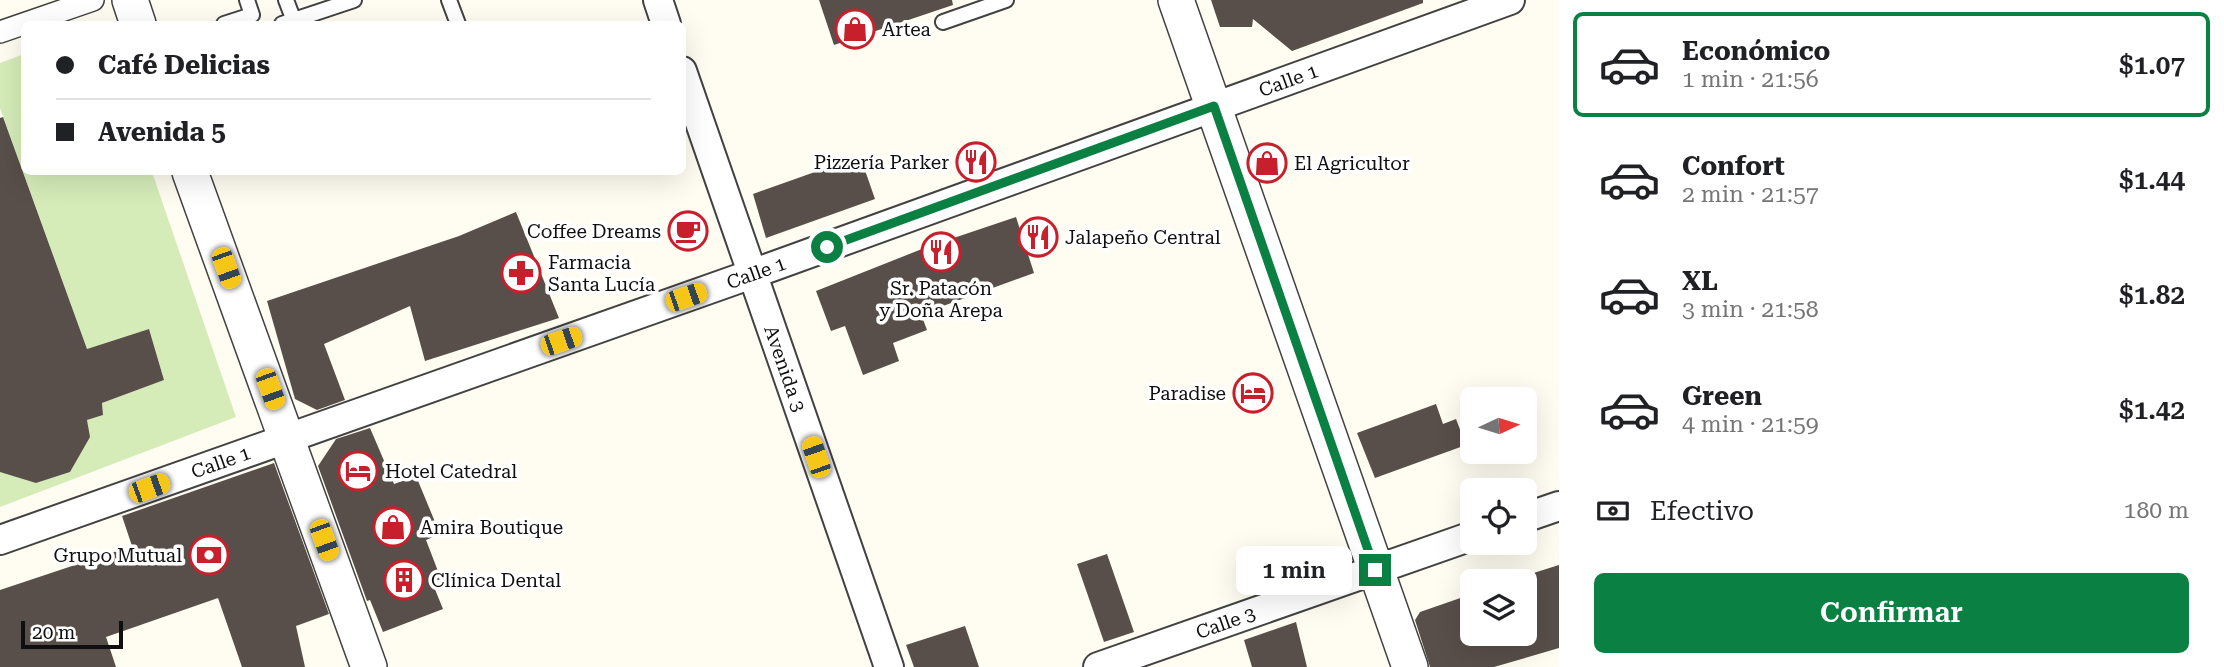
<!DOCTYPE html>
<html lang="es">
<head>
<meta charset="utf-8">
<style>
  body { margin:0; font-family:"Roboto Serif",serif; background:#f6f6f6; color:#202124; height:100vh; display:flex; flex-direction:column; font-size:26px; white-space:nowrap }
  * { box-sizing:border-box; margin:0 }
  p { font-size:23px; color:#757577 }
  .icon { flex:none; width:38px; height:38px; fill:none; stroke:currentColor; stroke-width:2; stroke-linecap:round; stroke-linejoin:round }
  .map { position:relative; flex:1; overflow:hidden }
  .side { display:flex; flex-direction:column; background:#fff; width:665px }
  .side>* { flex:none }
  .hud { position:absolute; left:21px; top:21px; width:665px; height:154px; border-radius:10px; box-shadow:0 7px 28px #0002; display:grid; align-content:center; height:154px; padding:0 35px; background:#fff }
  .needle { width:46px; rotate:86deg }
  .controls { position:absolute; left:1460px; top:387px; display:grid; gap:14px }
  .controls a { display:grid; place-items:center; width:77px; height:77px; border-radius:10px; background:#fff; box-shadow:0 7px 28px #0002; font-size:35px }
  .scale { position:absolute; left:21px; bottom:18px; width:102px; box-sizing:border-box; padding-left:7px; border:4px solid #0f0f0f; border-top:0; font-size:19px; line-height:24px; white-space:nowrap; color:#0f0f0f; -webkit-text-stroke:5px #fff; paint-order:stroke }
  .end { position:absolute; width:32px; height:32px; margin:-16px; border:9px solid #0b8043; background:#fff; box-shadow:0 0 0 4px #fff }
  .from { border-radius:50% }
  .bubble { position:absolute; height:49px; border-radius:10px; background:#fff; box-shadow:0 7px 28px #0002; font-size:23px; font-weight:600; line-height:49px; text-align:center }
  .car { position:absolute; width:21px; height:42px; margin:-21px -10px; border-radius:9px; box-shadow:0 0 5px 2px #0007; background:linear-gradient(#f5c518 24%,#345 0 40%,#f5c518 0 76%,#345 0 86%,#f5c518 0) }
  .hud b { display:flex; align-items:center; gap:24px; height:66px; font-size:26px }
  .hud b+b { border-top:2px solid #e0e0e0 }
  .hud i { width:18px; height:18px; background:#202124 }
  ul { padding:12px 0 0; list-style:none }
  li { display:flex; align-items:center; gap:21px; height:105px; margin:0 14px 10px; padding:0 21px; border:4px solid transparent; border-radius:10px }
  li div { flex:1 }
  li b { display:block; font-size:26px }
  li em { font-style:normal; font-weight:600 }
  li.active { border-color:#0b8043 }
  li>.icon { width:63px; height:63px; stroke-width:1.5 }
  .pay { display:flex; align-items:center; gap:18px; height:77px; padding:0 35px; font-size:26px }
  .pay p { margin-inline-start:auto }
  .button { display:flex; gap:14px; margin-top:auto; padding:14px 35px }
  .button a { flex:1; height:80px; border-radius:10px; background:#0b8043; color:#fff; font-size:28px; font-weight:600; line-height:80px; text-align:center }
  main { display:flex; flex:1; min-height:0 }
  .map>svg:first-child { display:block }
</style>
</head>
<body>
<main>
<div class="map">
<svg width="1559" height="667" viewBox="0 0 1559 667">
  <rect width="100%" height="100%" fill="#fffcf1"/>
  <!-- green -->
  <path fill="#d5ecb8" d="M 24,54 L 24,172 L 152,172 L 236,417 L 0,507 L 0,471 L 36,483 L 70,472 L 89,437 L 87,420 L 103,415 L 102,403 L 164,380 L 149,329 L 87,349 L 0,108 L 0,63 Z"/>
  <!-- building -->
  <path fill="#584f4a" d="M 819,0 L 952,0 L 953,5 L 834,45 Z
    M 1211,0 L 1423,0 L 1423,3 L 1292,51 L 1253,19 L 1252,27 L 1220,27 Z
    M 3,117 L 87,349 L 149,329 L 164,380 L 102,403 L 103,415 L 87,420 L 90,437 L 70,472 L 36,483 L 0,472 L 0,118 Z
    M 860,156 L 875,199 L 766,238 L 753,194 Z
    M 516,212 L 559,318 L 425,361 L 410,306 L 324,344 L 345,400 L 317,410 L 295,399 L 267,301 L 459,236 Z
    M 1016,217 L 1034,273 L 921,314 L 927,330 L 893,343 L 899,361 L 863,375 L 845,326 L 831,331 L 816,291 L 927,247 Z
    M 1436,404 L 1443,424 L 1456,419 L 1466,445 L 1375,478 L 1357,433 Z
    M 370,428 L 394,484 L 416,476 L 440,534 L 426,540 L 441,579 L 432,582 L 443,609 L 383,632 L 370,600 L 367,601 L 318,466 L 336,439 Z
    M 274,463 L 329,614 L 296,626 L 305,667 L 242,667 L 218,598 L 106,637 L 116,667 L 0,667 L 0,590 L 132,546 L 122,516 Z
    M 1107,554 L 1134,632 L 1104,642 L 1077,564 Z
    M 1559,565 L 1559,648 L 1494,667 L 1430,667 L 1415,620 L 1420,612 L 1472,594 L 1472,634 L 1524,634 L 1524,576 Z
    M 1296,622 L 1307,667 L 1252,667 L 1244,640 Z
    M 965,626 L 979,667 L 914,667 L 906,645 Z"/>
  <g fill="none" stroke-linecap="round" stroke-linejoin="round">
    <!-- service casing -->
    <g stroke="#424242" stroke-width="18">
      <path id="service" d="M 286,0 L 294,21
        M 449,0 L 458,24
        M 943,22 L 1006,0
        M 224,24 L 252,15 L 247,0
        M 282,24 L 354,0"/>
    </g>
    <!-- pedestrian casing -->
    <g stroke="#424242" stroke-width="24">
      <path id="pedestrian" d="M 0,32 L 93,0"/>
    </g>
    <!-- minor casing -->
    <g stroke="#424242" stroke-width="32">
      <g id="minor">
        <path d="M 658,0 L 666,24"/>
        <path id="s1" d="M 682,71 L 889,667"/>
        <path d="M 1524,518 L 1559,506"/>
        <path id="s2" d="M 0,540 L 752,274 L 1510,0"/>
        <path id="s3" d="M 1098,667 L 1472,536"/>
      </g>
    </g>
    <!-- tertiary casing -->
    <g stroke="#424242" stroke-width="38">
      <path id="tertiary" d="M 130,0 L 138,24
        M 1176,0 L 1410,667
        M 190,172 L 369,667"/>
    </g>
    <!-- service -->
    <use href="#service" stroke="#fff" stroke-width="14"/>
    <!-- pedestrian -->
    <use href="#pedestrian" stroke="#fff" stroke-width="21"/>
    <!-- minor -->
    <use href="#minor" stroke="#fff" stroke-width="28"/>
    <!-- tertiary -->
    <use href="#tertiary" stroke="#fff" stroke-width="35"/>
  </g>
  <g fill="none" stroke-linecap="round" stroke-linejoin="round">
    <!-- route -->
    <path stroke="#0b8043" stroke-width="9" d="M 827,247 L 1214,106 L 1375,570"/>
  </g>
  <!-- icons -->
  <defs>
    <g id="shop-ring" transform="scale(2.0125)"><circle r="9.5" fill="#fff" stroke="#c71f2c" stroke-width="1.5"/><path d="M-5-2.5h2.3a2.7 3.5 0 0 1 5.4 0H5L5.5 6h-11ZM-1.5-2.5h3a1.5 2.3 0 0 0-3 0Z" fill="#c71f2c"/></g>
    <g id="restaurant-ring" transform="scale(2.0125)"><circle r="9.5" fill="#fff" stroke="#c71f2c" stroke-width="1.5"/><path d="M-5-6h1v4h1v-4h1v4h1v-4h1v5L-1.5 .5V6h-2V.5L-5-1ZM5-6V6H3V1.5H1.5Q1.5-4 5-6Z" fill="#c71f2c"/></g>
    <g id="cafe-ring" transform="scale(2.0125)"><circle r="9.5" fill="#fff" stroke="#c71f2c" stroke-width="1.5"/><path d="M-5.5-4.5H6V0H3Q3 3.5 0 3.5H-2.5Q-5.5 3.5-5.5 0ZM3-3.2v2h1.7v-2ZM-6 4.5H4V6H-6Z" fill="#c71f2c"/></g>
    <g id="pharmacy-ring" transform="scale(2.0125)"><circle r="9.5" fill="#fff" stroke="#c71f2c" stroke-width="1.5"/><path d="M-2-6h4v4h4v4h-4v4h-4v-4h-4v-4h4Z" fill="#c71f2c"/></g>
    <g id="hotel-ring" transform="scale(2.0125)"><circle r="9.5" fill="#fff" stroke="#c71f2c" stroke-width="1.5"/><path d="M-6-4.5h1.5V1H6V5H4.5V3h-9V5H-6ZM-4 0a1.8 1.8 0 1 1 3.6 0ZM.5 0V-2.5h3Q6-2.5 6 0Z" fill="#c71f2c"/></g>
    <g id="bank-ring" transform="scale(2.0125)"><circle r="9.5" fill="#fff" stroke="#c71f2c" stroke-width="1.5"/><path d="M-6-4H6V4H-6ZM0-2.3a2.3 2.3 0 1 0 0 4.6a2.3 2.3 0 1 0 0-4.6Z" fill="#c71f2c"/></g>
    <g id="building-ring" transform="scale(2.0125)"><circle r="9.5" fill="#fff" stroke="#c71f2c" stroke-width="1.5"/><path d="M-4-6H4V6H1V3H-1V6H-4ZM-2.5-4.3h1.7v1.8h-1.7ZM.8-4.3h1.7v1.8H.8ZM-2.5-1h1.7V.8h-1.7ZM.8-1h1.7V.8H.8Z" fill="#c71f2c"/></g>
  </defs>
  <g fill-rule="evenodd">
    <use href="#shop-ring" x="855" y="29"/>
    <use href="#restaurant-ring" x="976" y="162"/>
    <use href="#shop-ring" x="1267" y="163"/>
    <use href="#cafe-ring" x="688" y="231"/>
    <use href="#restaurant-ring" x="1038" y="237"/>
    <use href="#restaurant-ring" x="941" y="252"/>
    <use href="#pharmacy-ring" x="521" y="273"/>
    <use href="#hotel-ring" x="1253" y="393"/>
    <use href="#hotel-ring" x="358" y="471"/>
    <use href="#shop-ring" x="393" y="527"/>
    <use href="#bank-ring" x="209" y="555"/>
    <use href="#building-ring" x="404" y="580"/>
  </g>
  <g text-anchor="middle" stroke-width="7" stroke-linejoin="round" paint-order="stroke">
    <!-- poi labels -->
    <g font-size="19" fill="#0f0f0f" stroke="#fff" text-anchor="start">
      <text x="882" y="36">Artea</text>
      <text x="949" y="169" text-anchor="end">Pizzería Parker</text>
      <text x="1294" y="170">El Agricultor</text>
      <text x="661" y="238" text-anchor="end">Coffee Dreams</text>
      <text x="1065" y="244">Jalapeño Central</text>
      <text x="548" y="269">Farmacia<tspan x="548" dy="22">Santa Lucía</tspan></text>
      <text x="941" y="295" text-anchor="middle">Sr. Patacón<tspan x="941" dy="22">y Doña Arepa</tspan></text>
      <text x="1226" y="400" text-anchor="end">Paradise</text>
      <text x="385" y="478">Hotel Catedral</text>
      <text x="420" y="534">Amira Boutique</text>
      <text x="182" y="562" text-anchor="end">Grupo Mutual</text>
      <text x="431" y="587">Clínica Dental</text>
    </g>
    <!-- street labels -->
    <g font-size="19" fill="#0f0f0f" stroke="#fff">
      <text dy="7" stroke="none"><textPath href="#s2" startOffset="1368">Calle 1</textPath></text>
      <text dy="7" stroke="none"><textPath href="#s2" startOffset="802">Calle 1</textPath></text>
      <text dy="7" stroke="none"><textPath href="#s1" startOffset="315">Avenida 3</textPath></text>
      <text dy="7" stroke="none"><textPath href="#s2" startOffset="234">Calle 1</textPath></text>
      <text dy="7" stroke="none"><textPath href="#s3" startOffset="135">Calle 3</textPath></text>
    </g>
  </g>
</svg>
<div class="controls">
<a><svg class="needle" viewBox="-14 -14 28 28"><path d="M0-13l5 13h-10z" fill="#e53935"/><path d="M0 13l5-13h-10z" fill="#757577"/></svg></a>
<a><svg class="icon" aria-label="locate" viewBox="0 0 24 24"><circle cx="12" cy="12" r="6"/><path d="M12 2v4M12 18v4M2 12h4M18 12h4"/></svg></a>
<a><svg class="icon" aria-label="layers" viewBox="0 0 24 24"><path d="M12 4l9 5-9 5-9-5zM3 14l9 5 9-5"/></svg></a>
</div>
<div class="scale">20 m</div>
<i class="end from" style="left:827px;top:247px"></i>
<i class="end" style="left:1375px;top:570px"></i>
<div class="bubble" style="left:1236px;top:546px;width:116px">1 min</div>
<i class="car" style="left:226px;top:268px;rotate:160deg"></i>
<i class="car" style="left:686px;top:297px;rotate:71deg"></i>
<i class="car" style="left:561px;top:341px;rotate:71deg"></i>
<i class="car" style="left:270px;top:389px;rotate:160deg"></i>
<i class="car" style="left:816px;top:457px;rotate:341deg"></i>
<i class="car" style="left:149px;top:488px;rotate:70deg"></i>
<i class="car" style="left:324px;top:540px;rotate:160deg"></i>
<div class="hud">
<b><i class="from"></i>Café Delicias</b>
<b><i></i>Avenida 5</b>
</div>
</div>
<section class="side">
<ul>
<li class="active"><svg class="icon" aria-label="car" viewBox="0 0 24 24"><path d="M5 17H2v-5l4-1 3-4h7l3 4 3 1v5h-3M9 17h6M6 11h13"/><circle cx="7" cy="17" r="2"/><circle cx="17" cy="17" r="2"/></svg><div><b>Económico</b><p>1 min · 21:56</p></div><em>$1.07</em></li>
<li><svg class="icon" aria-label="car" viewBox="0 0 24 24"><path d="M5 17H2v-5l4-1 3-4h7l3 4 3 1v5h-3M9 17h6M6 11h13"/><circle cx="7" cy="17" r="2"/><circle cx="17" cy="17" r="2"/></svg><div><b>Confort</b><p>2 min · 21:57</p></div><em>$1.44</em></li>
<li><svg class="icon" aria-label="car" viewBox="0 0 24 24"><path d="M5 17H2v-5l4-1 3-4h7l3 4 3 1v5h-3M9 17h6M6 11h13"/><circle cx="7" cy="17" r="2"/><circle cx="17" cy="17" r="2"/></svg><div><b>XL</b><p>3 min · 21:58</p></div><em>$1.82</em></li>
<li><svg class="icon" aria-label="car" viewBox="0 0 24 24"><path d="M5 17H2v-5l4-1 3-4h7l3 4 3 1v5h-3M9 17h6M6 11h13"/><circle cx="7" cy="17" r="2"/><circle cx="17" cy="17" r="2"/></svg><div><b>Green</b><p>4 min · 21:59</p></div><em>$1.42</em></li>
</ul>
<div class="pay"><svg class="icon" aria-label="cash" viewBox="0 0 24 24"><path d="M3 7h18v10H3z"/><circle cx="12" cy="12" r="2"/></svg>Efectivo<p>180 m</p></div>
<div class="button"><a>Confirmar</a></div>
</section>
</main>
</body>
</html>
